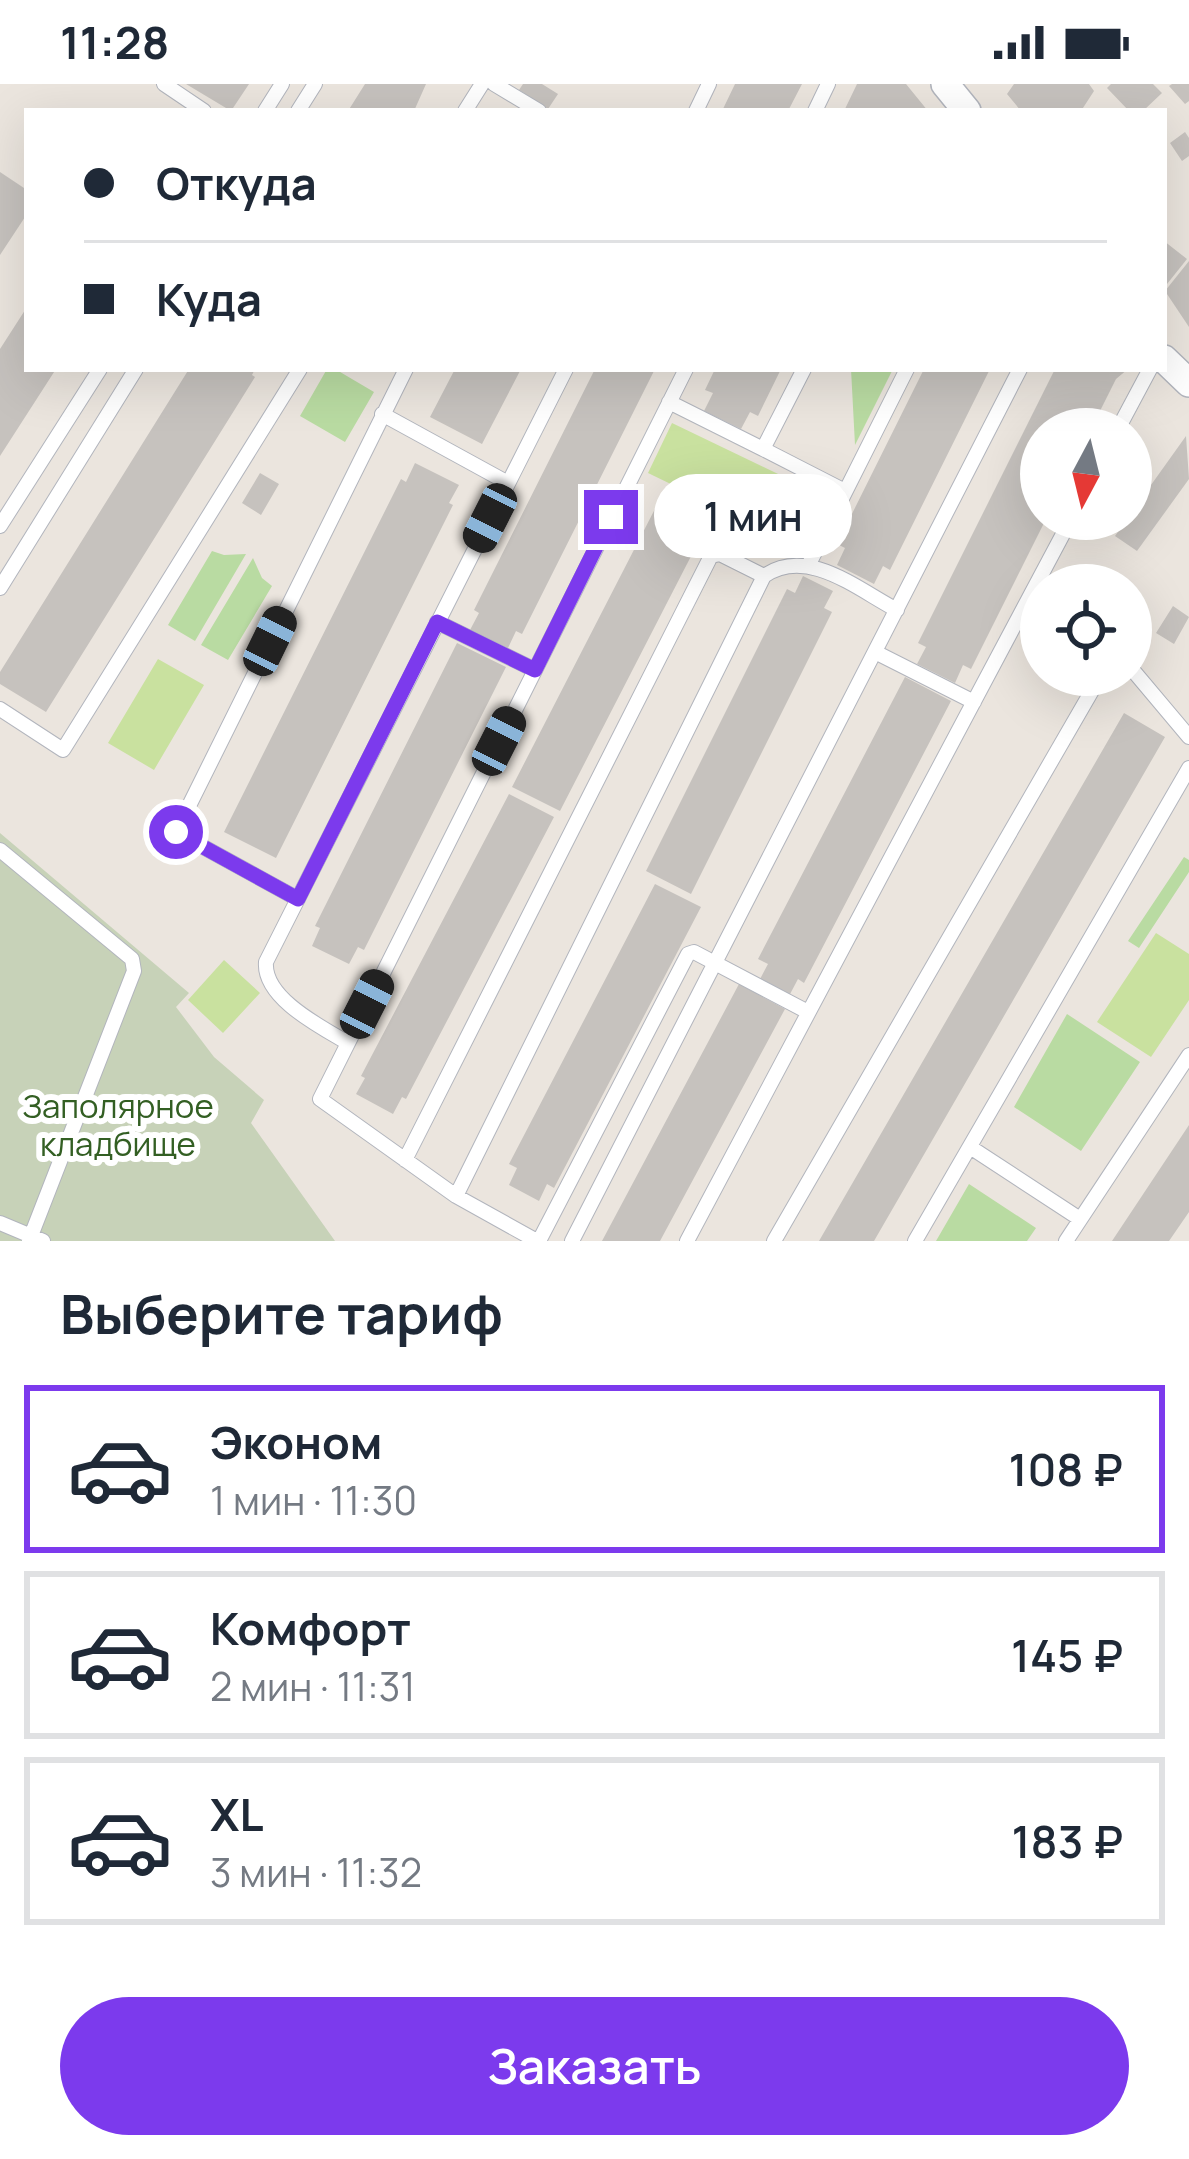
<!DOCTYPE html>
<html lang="ru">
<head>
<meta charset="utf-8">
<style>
  body { margin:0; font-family:Manrope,sans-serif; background:#f6f6f7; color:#1f2937; height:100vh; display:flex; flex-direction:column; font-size:45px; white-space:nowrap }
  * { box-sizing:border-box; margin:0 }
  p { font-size:39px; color:#747a83 }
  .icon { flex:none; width:66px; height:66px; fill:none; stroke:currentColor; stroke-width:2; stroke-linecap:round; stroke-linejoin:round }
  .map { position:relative; height:1157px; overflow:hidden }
  .details { display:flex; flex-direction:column; background:#fff; flex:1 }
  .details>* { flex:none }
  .hud { position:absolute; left:24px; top:24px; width:1143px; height:264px; border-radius:0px; box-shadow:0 12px 48px #0002; display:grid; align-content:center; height:264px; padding:0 60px; background:#fff }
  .needle { width:78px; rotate:187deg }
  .controls { position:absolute; left:1020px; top:324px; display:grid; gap:24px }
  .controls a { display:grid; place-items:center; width:132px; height:132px; border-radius:50%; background:#fff; box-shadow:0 12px 48px #0002; font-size:60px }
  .end { position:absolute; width:54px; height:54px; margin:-27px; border:15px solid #7c3aed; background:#fff; box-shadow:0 0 0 6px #fff }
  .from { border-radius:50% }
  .bubble { position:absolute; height:84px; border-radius:42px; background:#fff; box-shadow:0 12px 48px #0002; font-size:39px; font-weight:600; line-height:84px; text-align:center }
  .car { position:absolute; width:36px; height:72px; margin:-36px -18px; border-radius:15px; box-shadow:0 0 9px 3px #0007; background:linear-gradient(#222 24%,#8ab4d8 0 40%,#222 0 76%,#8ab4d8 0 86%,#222 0) }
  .hud b { display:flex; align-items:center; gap:42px; height:114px; font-size:45px }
  .hud b+b { border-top:3px solid #e0e1e3 }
  .hud i { width:30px; height:30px; background:#1f2937 }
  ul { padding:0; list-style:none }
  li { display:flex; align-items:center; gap:36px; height:168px; margin:0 24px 18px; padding:0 36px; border:6px solid #e0e1e3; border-radius:0px }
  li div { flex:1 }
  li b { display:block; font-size:45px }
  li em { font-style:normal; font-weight:600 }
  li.active { border-color:#7c3aed }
  li>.icon { width:108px; height:108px; stroke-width:1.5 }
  h2 { padding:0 60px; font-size:54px; line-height:144px }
  .primary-button { display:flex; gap:24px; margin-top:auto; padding:24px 60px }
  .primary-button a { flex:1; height:138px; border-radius:72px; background:#7c3aed; color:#fff; font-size:48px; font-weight:600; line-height:138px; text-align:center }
  .status { display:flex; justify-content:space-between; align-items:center; height:84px; padding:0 60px; background:#fff; direction:ltr }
  .status svg { height:33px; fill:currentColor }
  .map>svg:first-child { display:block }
</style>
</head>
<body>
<div class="status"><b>11:28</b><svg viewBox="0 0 49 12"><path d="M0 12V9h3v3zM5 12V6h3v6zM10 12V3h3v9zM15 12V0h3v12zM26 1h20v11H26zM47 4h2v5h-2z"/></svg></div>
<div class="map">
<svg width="1189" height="1157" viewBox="0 0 1189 1157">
  <rect width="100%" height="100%" fill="#ebe5de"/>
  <!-- green -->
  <path fill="#b9dba2" d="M 327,285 L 335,285 L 374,308 L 345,358 L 300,332 Z
    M 851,285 L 893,285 L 855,361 Z
    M 212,467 L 224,471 L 246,470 L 195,557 L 168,541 Z
    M 253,474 L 262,494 L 272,502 L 228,576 L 201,561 Z
    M 1184,773 L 1189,776 L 1189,788 L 1139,864 L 1128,857 Z
    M 1067,930 L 1140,978 L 1081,1067 L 1014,1023 Z
    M 969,1100 L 1036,1144 L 1027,1157 L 936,1157 Z"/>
  <!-- cemetery -->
  <path fill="#c7d2b8" d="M 0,749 L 189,909 L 176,923 L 214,973 L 264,1016 L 251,1039 L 335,1157 L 0,1157 Z"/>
  <!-- pitch -->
  <path fill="#c9e19f" d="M 672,339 L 824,412 L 799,462 L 648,389 Z
    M 158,575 L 204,601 L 154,686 L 108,659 Z
    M 1156,849 L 1189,870 L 1189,916 L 1151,973 L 1097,938 Z
    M 224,876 L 260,909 L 223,949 L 188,916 Z"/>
  <!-- building -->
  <path fill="#c6c2be" d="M 186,0 L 249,0 L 231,27 Z
    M 365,0 L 426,0 L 414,27 L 348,27 Z
    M 523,0 L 542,0 L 558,10 L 548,25 L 519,6 Z
    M 735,0 L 802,0 L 788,27 L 722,27 Z
    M 857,0 L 906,0 L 928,27 L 844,27 Z
    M 1014,0 L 1089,0 L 1094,7 L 1081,27 L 1021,27 L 1007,10 Z
    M 1111,0 L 1153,0 L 1162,9 L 1143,27 L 1129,27 L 1107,4 Z
    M 1172,0 L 1189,0 L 1189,17 L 1185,20 L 1169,2 Z
    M 1185,48 L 1189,54 L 1189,72 L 1182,77 L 1170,59 Z
    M 0,88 L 27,106 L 27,130 L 0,171 Z
    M 1164,157 L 1187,175 L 1167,200 L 1164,198 Z
    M 1189,177 L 1189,243 L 1165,207 Z
    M 27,223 L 27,285 L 56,285 L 0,372 L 0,265 Z
    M 189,285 L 255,285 L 252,291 L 255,293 L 46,628 L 0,600 L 0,588 Z
    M 455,285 L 521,285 L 482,360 L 430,333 Z
    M 595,285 L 655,285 L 522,550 L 516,547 L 508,564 L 470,546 L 479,529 L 474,526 Z
    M 715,285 L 781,285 L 758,332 L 750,328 L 741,345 L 704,327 L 713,309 L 705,306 Z
    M 924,285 L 990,285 L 890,486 L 883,482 L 874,500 L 837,481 L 845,464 L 837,460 Z
    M 1055,285 L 1128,285 L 1116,295 L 1091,345 L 1041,345 L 1041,435 L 1046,435 L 971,585 L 963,581 L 955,599 L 917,580 L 926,563 L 918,559 Z
    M 1186,352 L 1189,395 L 1137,467 L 1115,452 L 1127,435 L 1131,435 L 1131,429 Z
    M 415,379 L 459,401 L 449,419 L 453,421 L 276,774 L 224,748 L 401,395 L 406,398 Z
    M 260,389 L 279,400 L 261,431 L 242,419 Z
    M 672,407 L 709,425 L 700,442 L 705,445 L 560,727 L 512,703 L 657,421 L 663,423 Z
    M 803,492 L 833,507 L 824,524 L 832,528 L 691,810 L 646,787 L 787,505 L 795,509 Z
    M 1173,522 L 1189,533 L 1174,560 L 1156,549 Z
    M 457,559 L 506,583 L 364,866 L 358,863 L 349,880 L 312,862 L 320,844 L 315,842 Z
    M 905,593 L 951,617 L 804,899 L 798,895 L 789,912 L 759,897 L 768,880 L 758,875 Z
    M 1124,629 L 1165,653 L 974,984 L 874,1157 L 819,1157 Z
    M 509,710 L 554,733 L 406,1015 L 402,1013 L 393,1030 L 356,1010 L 365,994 L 361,992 Z
    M 655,800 L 701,823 L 554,1104 L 547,1100 L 539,1117 L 509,1101 L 517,1084 L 509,1080 Z
    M 739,900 L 785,925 L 660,1157 L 602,1157 Z
    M 1189,1041 L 1189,1128 L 1169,1157 L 1112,1157 Z"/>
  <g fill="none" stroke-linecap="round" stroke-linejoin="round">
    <!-- service casing -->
    <g stroke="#b2b5bd" stroke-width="16">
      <path id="service" d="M 164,0 L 204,27
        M 494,0 L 539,27
        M 265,27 L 282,0
        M 298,27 L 315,0
        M 465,27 L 482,0
        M 696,27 L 709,0
        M 815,27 L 828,0
        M 804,285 L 763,365 L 845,407
        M 669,318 L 763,365
        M 382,330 L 508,399
        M 1118,345 L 1150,285
        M 0,442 L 100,285
        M 809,480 L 907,285
        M 0,504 L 136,285
        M 437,538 L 535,586
        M 875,568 L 974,618
        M 1131,584 L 1189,653
        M 0,625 L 63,666 L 300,285
        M 0,766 L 132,875 L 134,887 L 29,1157
        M 298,815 L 176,748 L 406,285
        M 348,959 C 321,943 263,914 266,878 L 566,285
        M 970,1063 L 1080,1135
        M 405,1076 L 711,472 L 720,470 L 764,492
        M 456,1112 L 764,492 C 807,462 857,505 897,526
        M 0,1139 L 43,1157
        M 537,1157 L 456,1112 L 320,1015 L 686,285
        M 539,1157 L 688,870 L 694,868 L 808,928
        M 572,1157 L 1020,285
        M 687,1157 L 1071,435
        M 774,1157 L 1101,591
        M 915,1157 L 1189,684
        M 1066,1157 L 1189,971"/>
    </g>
    <!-- minor casing -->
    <g stroke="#b2b5bd" stroke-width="30">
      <path id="minor" d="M 945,0 L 967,27
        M 1164,275 L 1189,299"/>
    </g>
    <!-- service -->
    <use href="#service" stroke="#fff" stroke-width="14"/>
    <!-- minor -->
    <use href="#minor" stroke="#fff" stroke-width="27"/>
  </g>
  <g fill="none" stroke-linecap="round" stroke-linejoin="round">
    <!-- route -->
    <path stroke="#7c3aed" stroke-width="15" d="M 176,748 L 298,815 L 437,538 L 535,586 L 611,433"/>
  </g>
  <g text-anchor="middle" stroke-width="12" stroke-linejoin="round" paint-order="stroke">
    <!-- park labels -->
    <g font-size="33" fill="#335f23" stroke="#fff">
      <text x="118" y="1034">Заполярное<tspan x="118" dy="38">кладбище</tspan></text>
    </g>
  </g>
</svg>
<div class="controls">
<a><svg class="needle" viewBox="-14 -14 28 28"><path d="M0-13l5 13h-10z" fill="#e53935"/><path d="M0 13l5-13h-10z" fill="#747a83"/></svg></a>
<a><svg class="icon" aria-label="locate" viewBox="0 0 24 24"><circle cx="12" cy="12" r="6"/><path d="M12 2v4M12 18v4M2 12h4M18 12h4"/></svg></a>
</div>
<i class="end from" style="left:176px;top:748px"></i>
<i class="end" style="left:611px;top:433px"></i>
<div class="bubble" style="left:654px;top:390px;width:198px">1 мин</div>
<i class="car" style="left:490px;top:434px;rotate:207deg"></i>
<i class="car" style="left:270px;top:557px;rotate:26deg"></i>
<i class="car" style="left:499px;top:657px;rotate:27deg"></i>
<i class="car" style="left:367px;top:920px;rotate:27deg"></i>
<div class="hud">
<b><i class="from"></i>Откуда</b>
<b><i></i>Куда</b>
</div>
</div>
<section class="details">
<h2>Выберите тариф</h2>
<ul>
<li class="active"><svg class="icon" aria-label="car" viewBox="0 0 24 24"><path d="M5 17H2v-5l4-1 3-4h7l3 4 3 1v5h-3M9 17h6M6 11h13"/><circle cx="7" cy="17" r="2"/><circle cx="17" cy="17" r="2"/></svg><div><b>Эконом</b><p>1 мин · 11:30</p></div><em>108 ₽</em></li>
<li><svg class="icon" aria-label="car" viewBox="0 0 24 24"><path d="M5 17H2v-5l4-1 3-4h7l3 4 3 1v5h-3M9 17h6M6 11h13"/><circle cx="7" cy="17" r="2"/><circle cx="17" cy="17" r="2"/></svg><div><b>Комфорт</b><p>2 мин · 11:31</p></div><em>145 ₽</em></li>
<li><svg class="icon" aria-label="car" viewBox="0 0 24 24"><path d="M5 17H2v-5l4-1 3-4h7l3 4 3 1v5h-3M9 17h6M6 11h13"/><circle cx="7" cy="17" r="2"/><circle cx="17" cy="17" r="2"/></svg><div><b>XL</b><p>3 мин · 11:32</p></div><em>183 ₽</em></li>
</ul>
<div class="primary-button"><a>Заказать</a></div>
</section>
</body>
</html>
